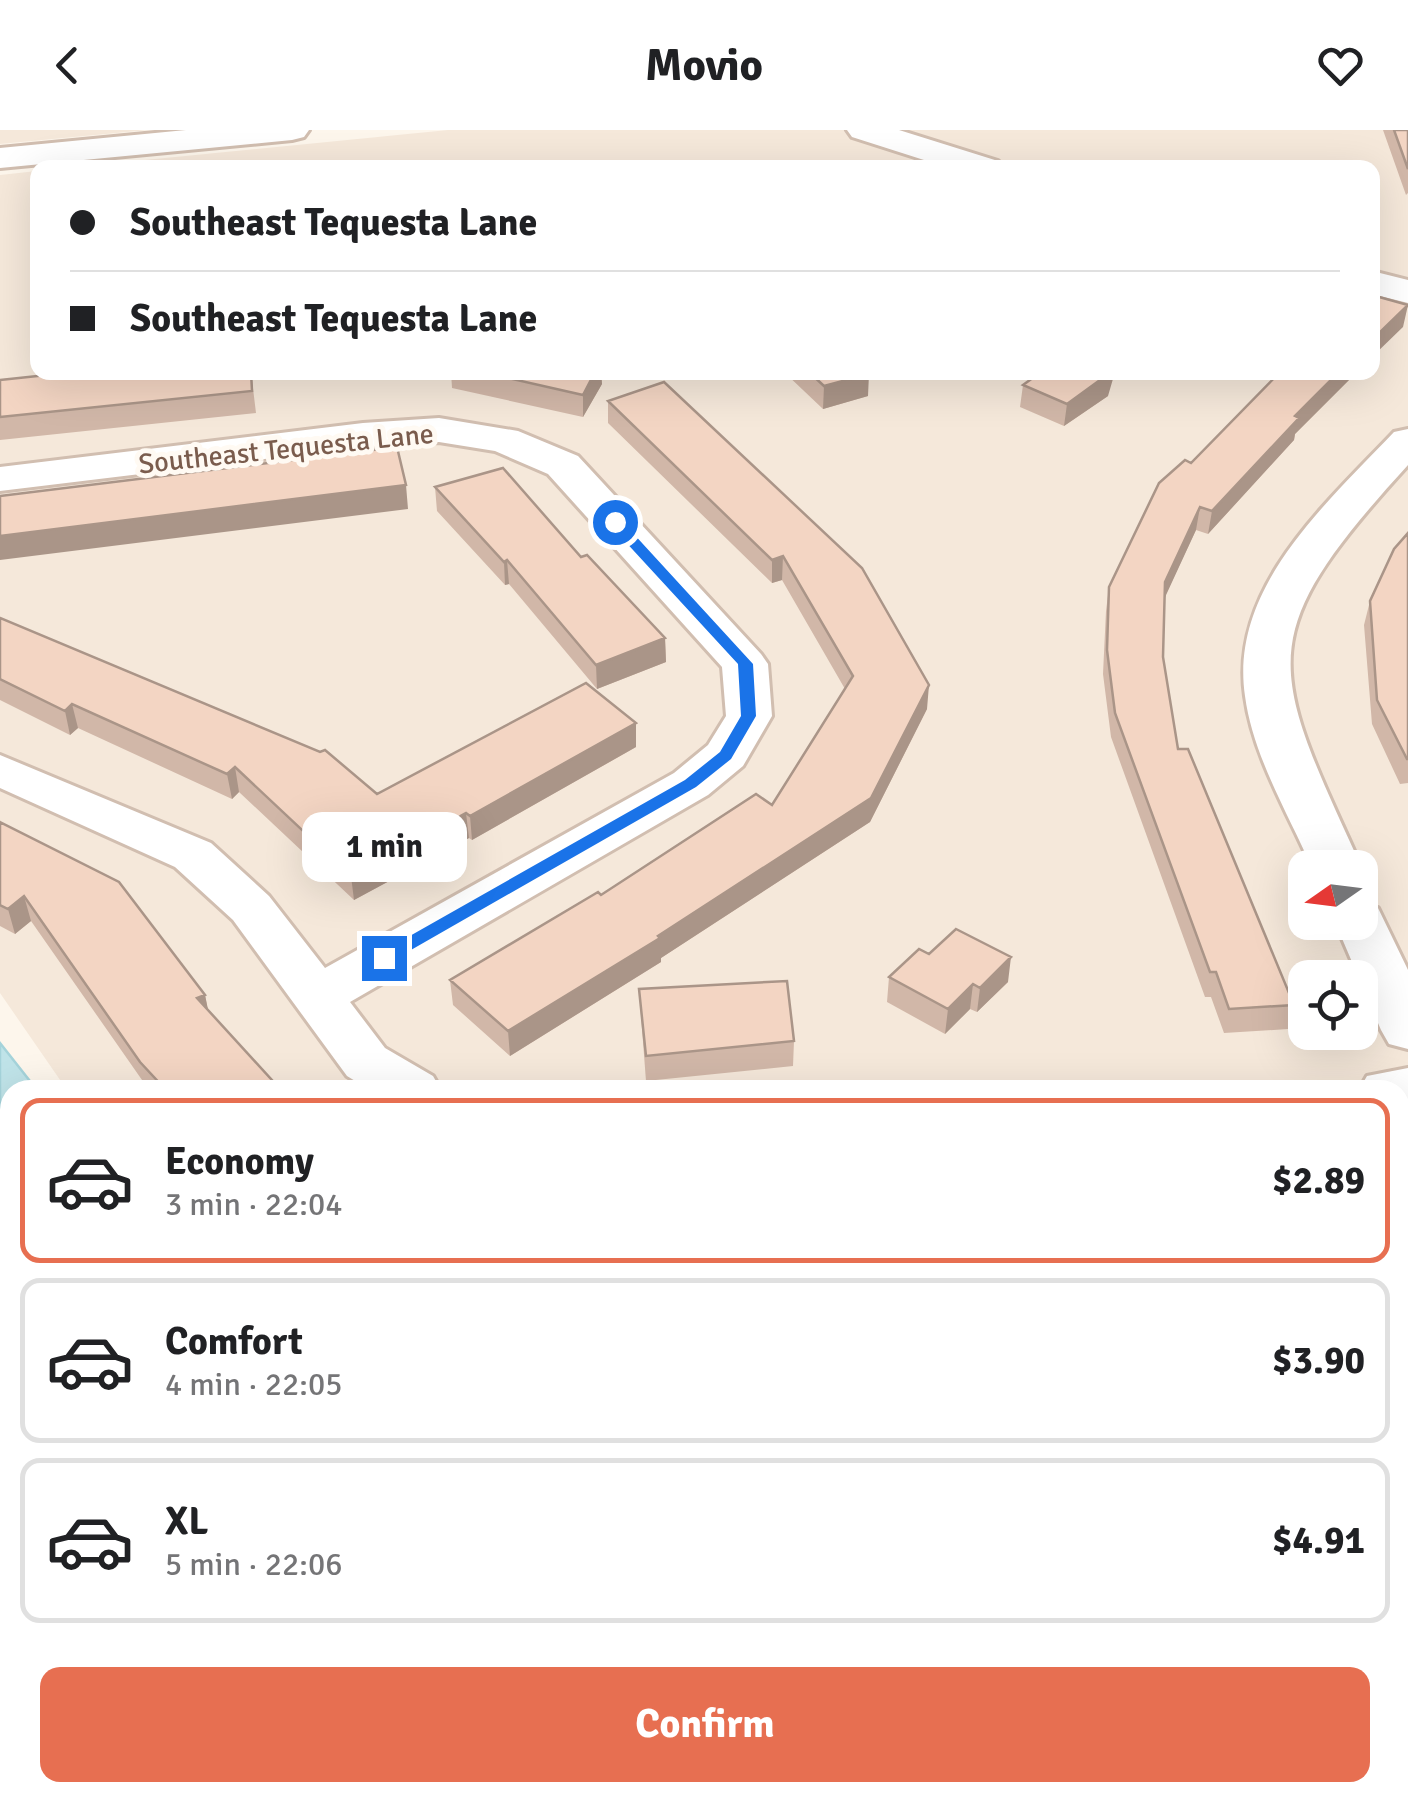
<!DOCTYPE html>
<html lang="en">
<head>
<meta charset="utf-8">
<style>
  body { margin:0; font-family:Signika,sans-serif; background:#f2f2f2; color:#202124; height:100vh; display:flex; flex-direction:column; font-size:38px; white-space:nowrap }
  * { box-sizing:border-box; margin:0 }
  p { font-size:32px; color:#757577 }
  .icon { flex:none; width:55px; height:55px; fill:none; stroke:currentColor; stroke-width:2; stroke-linecap:round; stroke-linejoin:round }
  .map { position:relative; flex:1; overflow:hidden }
  .details { position:absolute; left:0px; top:950px; width:1410px; height:722px; display:flex; flex-direction:column; background:#fff; border-radius:30px 30px 0 0; box-shadow:0 10px 40px #0002 }
  .details>* { flex:none }
  .hud { position:absolute; left:30px; top:30px; width:1350px; height:220px; border-radius:20px; box-shadow:0 10px 40px #0002; display:grid; align-content:center; height:220px; padding:0 40px; background:#fff }
  .needle { width:65px; rotate:256deg }
  .fabs { position:absolute; left:1288px; top:720px; display:grid; gap:20px }
  .fabs a { display:grid; place-items:center; width:90px; height:90px; border-radius:20px; background:#fff; box-shadow:0 10px 40px #0002; font-size:50px }
  .end { position:absolute; width:45px; height:45px; margin:-22px; border:12px solid #1a73e8; background:#fff; box-shadow:0 0 0 5px #fff }
  .from { border-radius:50% }
  .bubble { position:absolute; height:70px; border-radius:20px; background:#fff; box-shadow:0 10px 40px #0002; font-size:32px; font-weight:700; line-height:70px; text-align:center }
  .hud b { display:flex; align-items:center; gap:35px; height:95px; font-size:38px }
  .hud b+b { border-top:2px solid #e0e0e0 }
  .hud i { width:25px; height:25px; background:#202124 }
  ul { padding:18px 0 0; list-style:none }
  li { display:flex; align-items:center; gap:30px; height:165px; margin:0 20px 15px; padding:0 20px; border:5px solid #e0e0e0; border-radius:20px }
  li div { flex:1 }
  li b { display:block; font-size:38px }
  li em { font-style:normal; font-weight:700 }
  li.on { border-color:#e76f51 }
  li>.icon { width:90px; height:90px; stroke-width:1.5 }
  .primary-button { display:flex; gap:20px; margin-top:auto; padding:20px 40px }
  .primary-button a { flex:1; height:115px; border-radius:20px; background:#e76f51; color:#fff; font-size:40px; font-weight:700; line-height:115px; text-align:center }
  header { display:flex; justify-content:space-between; align-items:center; height:130px; padding:0 40px; background:#fff; font-size:45px; font-weight:700 }
  .map>svg:first-child { display:block }
</style>
</head>
<body>
<header><svg class="icon" aria-label="back" viewBox="0 0 24 24"><path d="M15 5l-7 7 7 7"/></svg>Movio<svg class="icon" aria-label="heart" viewBox="0 0 24 24"><path d="M12 20l-8-8c-3-5 5-10 8-4 3-6 11-1 8 4z"/></svg></header>
<div class="map">
<svg width="1408" height="1671" viewBox="0 0 1408 1671">
  <rect width="100%" height="100%" fill="#fdf6ec"/>
  <!-- residential -->
  <path fill="#f5e8da" fill-rule="evenodd" d="M 0,0 L 148,0 L 0,14 Z
    M 448,0 L 1408,0 L 1408,1671 L 0,1671 L 0,1266 L 10,1248 L 10,1662 L 1400,1662 L 1400,960 L 67,960 L 0,863 L 0,45 L 37,41 L 38,242 L 1372,242 L 1372,38 L 74,37 ZM 1305,738 L 1360,738 L 1360,792 L 1305,792 ZM 1305,848 L 1360,848 L 1360,902 L 1305,902 Z"/>
  <!-- water -->
  <path fill="#bfe3e8" stroke="#a5d3da" stroke-width="2.5" d="M 0,913 L 37,960 L 10,960 L 10,1195 L 0,1207 Z"/>
  <g fill="none" stroke-linecap="round" stroke-linejoin="round">
    <!-- street casing -->
    <g stroke="#d1beb0" stroke-width="6">
      <path id="street" d="M 186,0 L 309,0 L 304,7 L 292,10 L 0,38 L 0,18 Z
        M 847,0 L 899,0 L 998,31 L 1003,38 L 949,38 L 852,7 Z
        M 1372,141 L 1408,150 L 1408,173 L 1372,164 Z
        M 439,288 L 518,301 L 578,326 L 761,524 L 768,534 L 772,586 L 743,636 L 708,665 L 350,872 L 385,918 L 433,946 L 441,960 L 370,960 L 347,946 L 233,790 L 175,737 L 0,658 L 0,625 L 211,713 L 269,766 L 325,838 L 674,643 L 708,615 L 726,586 L 722,537 L 548,344 L 495,321 L 439,312 L 363,317 L 0,361 L 0,337 L 363,293 Z
        M 1408,299 L 1408,335 C 1250,508 1269,535 1362,738 L 1360,741 L 1360,738 L 1312,738 C 1288,683 1253,626 1245,566 C 1229,458 1326,374 1394,302 Z
        M 1360,772 L 1378,778 L 1408,840 L 1408,919 L 1389,914 L 1381,900 L 1335,792 L 1360,792 Z
        M 1408,938 L 1408,978 L 1400,979 L 1400,960 L 1359,960 L 1367,946 Z"/>
    </g>
    <!-- street -->
    <use href="#street" fill="#fff" fill-rule="evenodd"/>
  </g>
  <!-- wall -->
  <path fill="#d1b7a8" d="M 1383,0 L 1408,0 L 1408,63 L 1406,65 Z
    M 251,242 L 256,283 L 0,310 L 0,250 Z
    M 451,242 L 601,242 L 602,254 L 583,287 L 452,258 Z
    M 784,242 L 868,242 L 868,266 L 823,279 Z
    M 1280,242 L 1357,242 L 1295,304 L 1294,310 L 1208,404 L 1196,400 L 1164,468 L 1163,527 L 1178,619 L 1294,875 L 1288,899 L 1224,903 L 1211,867 L 1205,867 L 1111,607 L 1103,544 L 1106,481 L 1109,457 Z
    M 664,252 L 927,579 L 870,692 L 661,828 L 661,832 L 510,926 L 453,875 L 450,850 L 601,765 L 772,675 L 845,559 L 782,450 L 772,453 L 608,293 L 608,271 Z
    M 1023,255 L 1108,266 L 1064,296 L 1020,277 Z
    M 435,357 L 581,427 L 665,508 L 666,532 L 597,559 L 509,454 L 505,455 L 437,381 Z
    M 1408,403 L 1408,653 L 1400,654 L 1372,594 L 1364,495 L 1370,471 Z
    M 0,488 L 377,664 L 636,617 L 472,710 L 469,708 L 354,770 L 239,662 L 232,669 L 78,598 L 70,605 L 0,570 Z
    M 0,692 L 205,865 L 208,881 L 281,960 L 149,960 L 31,791 L 15,804 L 0,796 Z
    M 929,824 L 1008,852 L 977,882 L 970,879 L 945,904 L 887,872 L 889,847 Z
    M 639,859 L 794,911 L 793,936 L 646,951 Z
    M 1400,1151 L 1408,1172 L 1408,1246 L 1400,1247 Z
    M 1400,1273 L 1408,1275 L 1408,1408 L 1400,1405 Z"/>
  <!-- shaded-wall -->
  <path fill="#aa9588" d="M 1408,175 L 1403,197 L 1372,227 L 1372,210 Z
    M 595,242 L 601,242 L 602,254 L 583,287 L 583,265 Z
    M 1111,242 L 1115,242 L 1108,266 L 1064,296 L 1067,274 Z
    M 1339,242 L 1357,242 L 1295,304 L 1294,310 L 1208,404 L 1212,381 L 1295,286 Z
    M 869,244 L 868,266 L 823,279 L 824,256 Z
    M 406,355 L 408,379 L 0,430 L 0,406 Z
    M 1200,377 L 1196,400 L 1161,476 L 1165,452 Z
    M 783,426 L 782,450 L 772,453 L 772,430 Z
    M 507,430 L 509,454 L 505,455 L 504,432 Z
    M 665,508 L 666,532 L 597,559 L 596,535 Z
    M 929,555 L 927,579 L 870,692 L 661,828 L 661,832 L 510,926 L 508,901 L 658,806 Z
    M 72,574 L 78,598 L 70,605 L 65,581 Z
    M 636,593 L 636,617 L 472,710 L 470,686 Z
    M 235,637 L 239,662 L 232,669 L 227,644 Z
    M 466,683 L 469,708 L 354,770 L 351,746 Z
    M 24,766 L 31,791 L 15,804 L 8,779 Z
    M 1011,827 L 1008,852 L 977,882 L 980,858 Z
    M 973,854 L 970,879 L 945,904 L 948,879 Z
    M 205,865 L 210,889 L 197,868 Z
    M 821,1662 L 837,1662 L 836,1671 L 784,1671 Z"/>
  <!-- building -->
  <path fill="#f3d5c3" stroke="#aa9588" stroke-width="2.5" d="M 1394,0 L 1408,0 L 1408,39 Z
    M 1372,165 L 1408,175 L 1372,210 Z
    M 75,242 L 251,242 L 252,261 L 0,287 L 0,250 Z
    M 481,242 L 595,242 L 583,265 Z
    M 809,242 L 868,242 L 869,244 L 824,256 Z
    M 1041,242 L 1111,242 L 1067,274 L 1023,255 Z
    M 1280,242 L 1339,242 L 1295,286 L 1299,288 L 1212,381 L 1200,377 L 1165,452 L 1163,527 L 1178,619 L 1188,619 L 1294,875 L 1229,879 L 1216,842 L 1210,842 L 1115,583 L 1107,520 L 1109,457 L 1159,353 L 1185,330 L 1191,333 Z
    M 664,252 L 862,438 L 929,555 L 871,668 L 658,806 L 660,808 L 508,901 L 450,850 L 598,762 L 601,765 L 756,664 L 772,675 L 853,546 L 783,426 L 772,430 L 608,271 Z
    M 397,317 L 406,355 L 0,406 L 0,366 Z
    M 503,338 L 581,427 L 587,425 L 665,508 L 596,535 L 507,430 L 504,432 L 435,357 Z
    M 1408,403 L 1408,629 L 1407,629 L 1377,570 L 1370,471 L 1394,419 Z
    M 0,488 L 320,622 L 325,620 L 377,664 L 586,553 L 636,593 L 470,686 L 466,683 L 351,746 L 235,637 L 227,644 L 72,574 L 65,581 L 0,549 Z
    M 0,692 L 119,752 L 205,865 L 197,868 L 281,960 L 166,960 L 140,932 L 24,766 L 8,779 L 0,775 Z
    M 956,799 L 1011,827 L 980,858 L 973,854 L 948,879 L 889,847 L 919,819 L 929,824 Z
    M 787,851 L 794,911 L 646,926 L 639,859 Z
    M 1400,1151 L 1408,1172 L 1408,1177 L 1404,1178 L 1408,1188 L 1408,1223 L 1400,1224 Z
    M 1400,1273 L 1408,1275 L 1408,1382 L 1400,1379 Z
    M 305,1662 L 441,1663 L 821,1662 L 784,1671 L 274,1671 L 274,1669 Z"/>
  <!-- route -->
  <path fill="#1a73e8" d="M 610,389 L 620,389 L 753,534 L 756,586 L 731,629 L 696,657 L 390,832 L 378,832 L 378,824 L 685,650 L 720,622 L 741,586 L 738,534 L 610,395 Z"/>
  <g text-anchor="middle" stroke-width="10" stroke-linejoin="round" paint-order="stroke">
    <!-- street labels -->
    <g font-size="28" fill="#7a5c4d" stroke="#fffaf3">
      <text transform="translate(286 318) rotate(-6)" y="10">Southeast Tequesta Lane</text>
    </g>
  </g>
</svg>
<div class="fabs">
<a><svg class="needle" viewBox="-14 -14 28 28"><path d="M0-13l5 13h-10z" fill="#e53935"/><path d="M0 13l5-13h-10z" fill="#757577"/></svg></a>
<a><svg class="icon" aria-label="locate" viewBox="0 0 24 24"><circle cx="12" cy="12" r="6"/><path d="M12 2v4M12 18v4M2 12h4M18 12h4"/></svg></a>
</div>
<i class="end from" style="left:615px;top:392px"></i>
<i class="end" style="left:384px;top:828px"></i>
<div class="bubble" style="left:302px;top:682px;width:165px">1 min</div>
<div class="hud">
<b><i class="from"></i>Southeast Tequesta Lane</b>
<b><i></i>Southeast Tequesta Lane</b>
</div>
<section class="details">
<ul>
<li class="on"><svg class="icon" aria-label="car" viewBox="0 0 24 24"><path d="M5 17H2v-5l4-1 3-4h7l3 4 3 1v5h-3M9 17h6M6 11h13"/><circle cx="7" cy="17" r="2"/><circle cx="17" cy="17" r="2"/></svg><div><b>Economy</b><p>3 min · 22:04</p></div><em>$2.89</em></li>
<li><svg class="icon" aria-label="car" viewBox="0 0 24 24"><path d="M5 17H2v-5l4-1 3-4h7l3 4 3 1v5h-3M9 17h6M6 11h13"/><circle cx="7" cy="17" r="2"/><circle cx="17" cy="17" r="2"/></svg><div><b>Comfort</b><p>4 min · 22:05</p></div><em>$3.90</em></li>
<li><svg class="icon" aria-label="car" viewBox="0 0 24 24"><path d="M5 17H2v-5l4-1 3-4h7l3 4 3 1v5h-3M9 17h6M6 11h13"/><circle cx="7" cy="17" r="2"/><circle cx="17" cy="17" r="2"/></svg><div><b>XL</b><p>5 min · 22:06</p></div><em>$4.91</em></li>
</ul>
<div class="primary-button"><a>Confirm</a></div>
</section>
</div>
</body>
</html>
